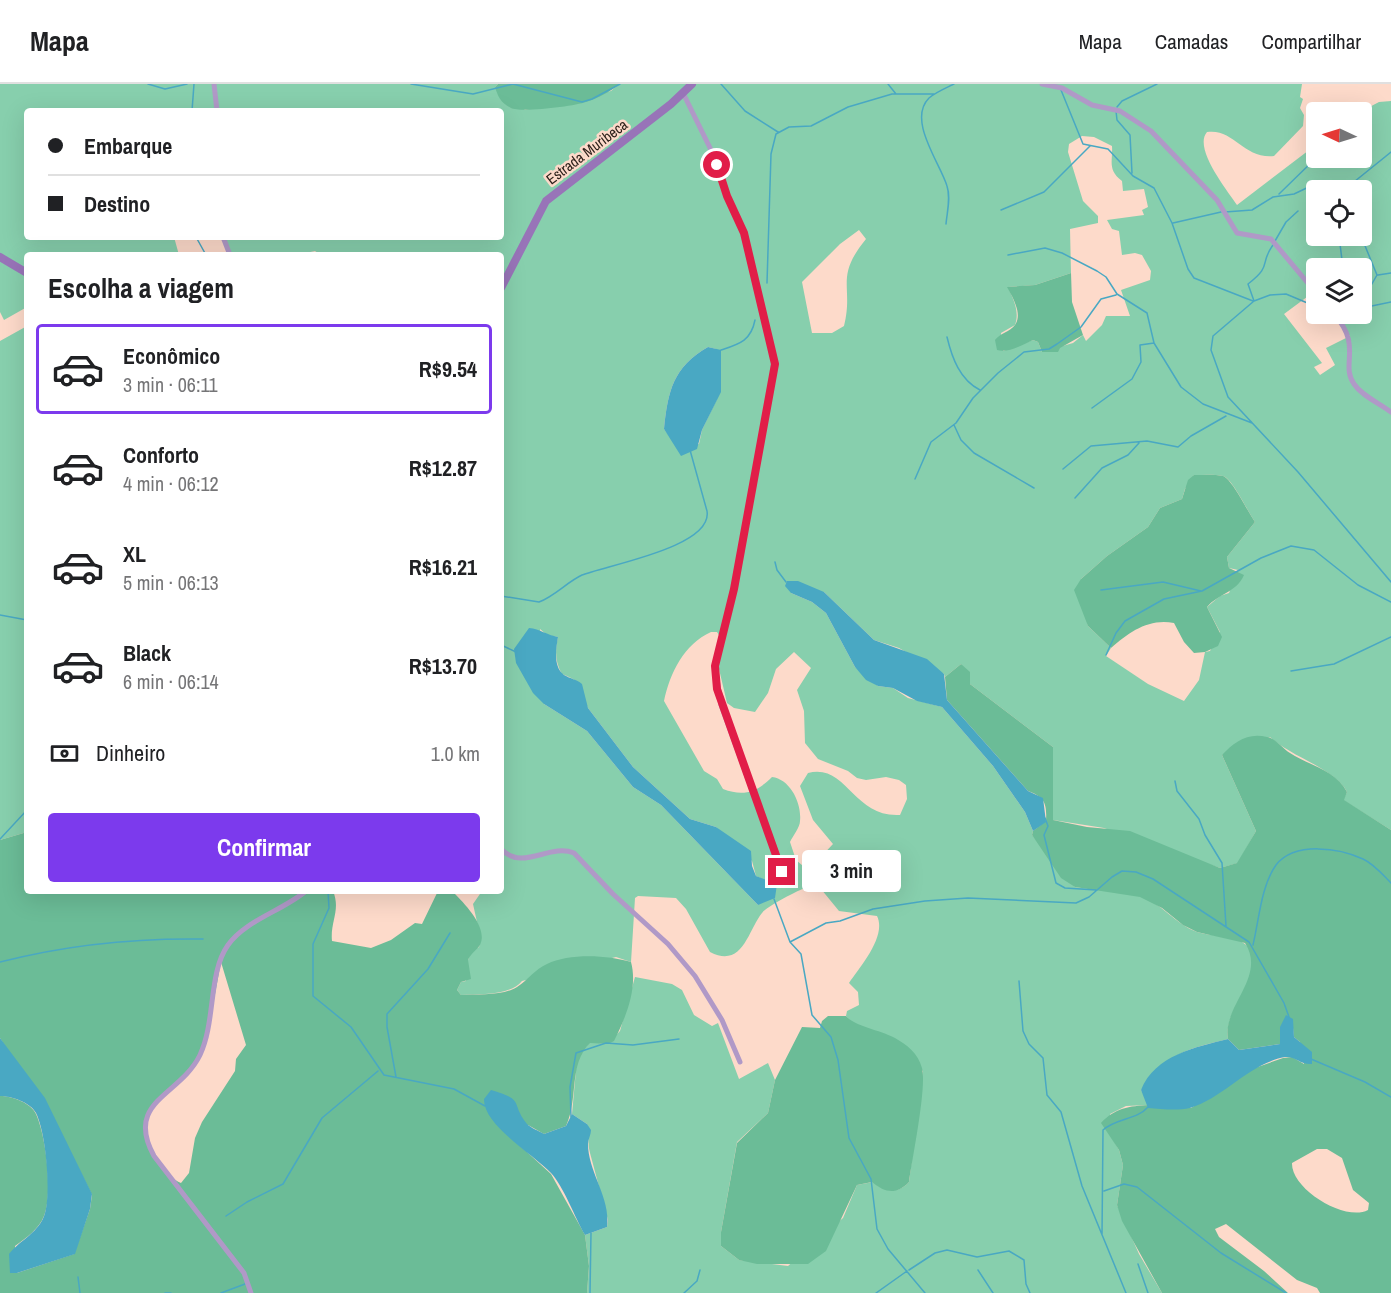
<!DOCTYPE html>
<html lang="pt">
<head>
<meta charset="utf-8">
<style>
  body { margin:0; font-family:"Archivo Narrow",sans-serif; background:#f6f6f6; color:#202124; height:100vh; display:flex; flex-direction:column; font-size:22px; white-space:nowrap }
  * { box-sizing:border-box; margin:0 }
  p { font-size:20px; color:#757577 }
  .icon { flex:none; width:33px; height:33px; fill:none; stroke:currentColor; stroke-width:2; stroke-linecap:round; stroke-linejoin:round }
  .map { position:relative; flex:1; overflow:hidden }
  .details { position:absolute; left:24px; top:168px; width:480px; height:642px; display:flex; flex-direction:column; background:#fff; border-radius:6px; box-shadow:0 6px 24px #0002 }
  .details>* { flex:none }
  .banner { position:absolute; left:24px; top:24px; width:480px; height:132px; border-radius:6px; box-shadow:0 6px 24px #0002; display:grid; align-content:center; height:132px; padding:0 24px; background:#fff }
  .needle { width:39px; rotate:274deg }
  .controls { position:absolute; left:1306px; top:18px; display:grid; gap:12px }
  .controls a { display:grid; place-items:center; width:66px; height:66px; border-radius:6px; background:#fff; box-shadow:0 6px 24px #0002; font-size:30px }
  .end { position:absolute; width:27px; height:27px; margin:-14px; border:8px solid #e11d48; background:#fff; box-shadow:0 0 0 3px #fff }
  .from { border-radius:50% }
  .bubble { position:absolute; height:42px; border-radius:6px; background:#fff; box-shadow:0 6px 24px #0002; font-size:20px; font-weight:700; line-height:42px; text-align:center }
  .banner b { display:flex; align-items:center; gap:21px; height:57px; font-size:22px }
  .banner b+b { border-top:2px solid #e0e0e0 }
  .banner i { width:15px; height:15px; background:#202124 }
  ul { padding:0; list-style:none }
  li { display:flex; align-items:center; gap:18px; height:90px; margin:0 12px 9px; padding:0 12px; border:3px solid transparent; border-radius:6px }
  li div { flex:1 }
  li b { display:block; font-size:22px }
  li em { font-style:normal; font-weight:700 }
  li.active { border-color:#7c3aed }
  li>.icon { width:54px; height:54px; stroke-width:1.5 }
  h2 { padding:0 24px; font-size:27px; line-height:72px }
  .pay { display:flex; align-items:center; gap:15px; height:66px; padding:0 24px; font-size:22px }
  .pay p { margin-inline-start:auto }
  .action { display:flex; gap:12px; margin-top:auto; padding:12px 24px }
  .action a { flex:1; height:69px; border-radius:6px; background:#7c3aed; color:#fff; font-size:24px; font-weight:700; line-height:69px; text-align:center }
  header { display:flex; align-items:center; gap:36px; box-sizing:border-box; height:84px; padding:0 30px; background:#fff; border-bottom:2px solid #e0e0e0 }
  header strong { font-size:28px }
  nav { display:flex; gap:33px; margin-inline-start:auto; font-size:21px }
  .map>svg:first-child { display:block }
</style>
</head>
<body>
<header>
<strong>Mapa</strong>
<nav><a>Mapa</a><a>Camadas</a><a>Compartilhar</a></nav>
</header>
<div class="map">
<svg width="1391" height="1209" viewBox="0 0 1391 1209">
  <rect width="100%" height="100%" fill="#fddaca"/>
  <!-- green -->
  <path fill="#87cfad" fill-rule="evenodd" d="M 0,0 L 498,0 L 495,3 L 525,26 L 611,7 L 619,0 L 1302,0 L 1300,13 L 1303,15 L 1300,24 L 1304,31 L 1303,42 L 1274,72 C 1243,75 1234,44 1207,48 C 1193,64 1227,106 1237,121 L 1317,60 L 1317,74 L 1362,74 L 1362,28 L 1360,28 L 1379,18 L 1391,17 L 1391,746 L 1343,716 L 1347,708 C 1336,685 1291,673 1270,653 L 1222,671 L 1256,747 L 1238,779 L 1220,784 L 1104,744 L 1053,736 L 1053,663 L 970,600 L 961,580 L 945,593 L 944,590 L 899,564 L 874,556 L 824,508 L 791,509 L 812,518 L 826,529 L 855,583 L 878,602 L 893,604 L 908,614 L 942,623 L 993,682 L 1025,728 L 1033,747 L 1032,751 L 1075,803 C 1096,806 1118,807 1139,812 C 1162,819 1175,840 1197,848 C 1211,853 1245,850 1251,868 C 1260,899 1223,926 1228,955 C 1184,966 1170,968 1141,1006 L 1149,1021 L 1126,1022 L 1110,1030 L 1112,1054 L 1119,1066 L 1123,1081 L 1117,1121 L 1139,1170 L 1162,1209 L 587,1209 L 589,1182 L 585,1151 L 607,1143 L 608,1136 L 590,1069 C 587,1058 590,1051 587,1040 L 572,1030 L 577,975 L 590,958 L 607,960 L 620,947 L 635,893 L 672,900 L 682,906 L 694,931 L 712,942 L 718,939 L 739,995 L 768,979 L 775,996 L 768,1029 L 737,1058 L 721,1148 L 721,1162 L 739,1176 L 788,1182 L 843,1134 L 857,1101 L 873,1098 C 885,1108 898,1110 909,1098 L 923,987 L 852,939 L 846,932 L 847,927 L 859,921 L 858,908 L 849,899 C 860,883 887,852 877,832 L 839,827 L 821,805 C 817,804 811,802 807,803 C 799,806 767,822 762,829 C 748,846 743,885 710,868 L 686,825 L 676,814 L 638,812 L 635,814 L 631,878 L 616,873 L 522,897 C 510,912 479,910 461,911 L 457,906 L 461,898 L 466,897 L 468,876 L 471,868 L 479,863 L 481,856 L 473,820 L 482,807 L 501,807 L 501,171 L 321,171 L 315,167 L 296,171 L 230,171 L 223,153 L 501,153 L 501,27 L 27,27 L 27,153 L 174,153 L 179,171 L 27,171 L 27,223 L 4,236 L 0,228 ZM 1082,52 L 1094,53 L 1112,62 C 1113,77 1107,86 1122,97 L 1123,107 L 1144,105 L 1148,123 L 1142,126 L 1144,131 L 1107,136 L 1112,145 L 1119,147 L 1122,171 L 1135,169 L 1142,171 L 1151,187 L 1150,196 L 1121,206 L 1130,232 L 1106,232 L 1102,241 L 1086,257 L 1083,251 L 1073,259 L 1042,268 L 1038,258 L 1033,256 L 1003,267 L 1001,249 L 1015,241 C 1020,227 1013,215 1008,203 L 1035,201 L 1071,189 L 1070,145 L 1098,139 L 1098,132 L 1083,117 L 1068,68 L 1069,60 ZM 1317,106 L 1362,106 L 1362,152 L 1317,152 ZM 859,146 L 866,155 C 834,194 854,202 844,242 L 832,249 L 812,249 L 802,198 L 840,160 ZM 1317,184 L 1362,184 L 1362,230 L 1333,230 L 1350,252 L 1326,264 L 1335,281 L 1320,291 L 1314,283 L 1322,279 L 1284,230 L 1315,207 L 1317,209 ZM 708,263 L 716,265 L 717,315 L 702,346 L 699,360 L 679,365 L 664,345 C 668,307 673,283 708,263 ZM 1194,391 C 1203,391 1214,390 1223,392 C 1232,394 1248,428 1255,438 L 1227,473 L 1229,484 L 1238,486 L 1229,509 L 1220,512 L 1207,523 L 1220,548 L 1210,567 L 1205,568 L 1199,596 L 1184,617 L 1148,600 L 1106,572 L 1111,564 L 1088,542 L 1081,495 L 1107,472 L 1148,443 L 1160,424 L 1182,415 L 1185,405 ZM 540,545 L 547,551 L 558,553 C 555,567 555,578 562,590 C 591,602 577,602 588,624 L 633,683 L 690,735 L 716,743 L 752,777 L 756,792 L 767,797 L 758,821 L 661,721 L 633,703 L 587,647 L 544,620 ZM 711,548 L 717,548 L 720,553 L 719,585 L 727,619 L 734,624 L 755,628 L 768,609 L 776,585 L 794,568 L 811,584 L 797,606 L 804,627 L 805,659 L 818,675 L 848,687 L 857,694 L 866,696 L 886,693 L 899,696 L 906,701 L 907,715 L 900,731 C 853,734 847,679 808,689 L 800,702 L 813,736 L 833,760 L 817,777 L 803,782 L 796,776 L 790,758 C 793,752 800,743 800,737 C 802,719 790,695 772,693 C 757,708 744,713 723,705 L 717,695 L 704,687 L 664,617 C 670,589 684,560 711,548 Z
    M 27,242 L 27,748 L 0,756 L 0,257 Z"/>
  <!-- forest -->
  <path fill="#6bbc97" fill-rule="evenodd" d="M 498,0 L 619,0 C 610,8 598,14 586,18 C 575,22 521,29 511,24 C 501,19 498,13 495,3 Z
    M 1071,189 L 1072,218 L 1083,251 L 1060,264 L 1058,268 L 1042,268 L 1038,258 L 1033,256 C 1022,261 1009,269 997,266 L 995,256 C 1000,249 1010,248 1015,241 C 1023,230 1012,212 1007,203 L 1035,201 Z
    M 1194,391 C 1203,391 1214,390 1223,392 C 1232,395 1248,428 1255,438 L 1227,473 L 1229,484 L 1244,491 C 1236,509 1219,509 1207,523 L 1222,553 L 1218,562 L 1205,568 L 1194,569 L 1184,558 L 1174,539 C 1149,534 1129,548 1111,564 L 1088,542 L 1074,506 L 1081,495 L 1107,472 L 1148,443 L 1160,424 L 1182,415 L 1188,396 Z
    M 961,580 L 970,588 L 970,600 L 1053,663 L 1053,736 L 1087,743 L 1130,747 L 1220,784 L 1237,779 L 1256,747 L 1222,671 C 1234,658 1248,648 1267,653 C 1275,654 1283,665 1290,669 C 1308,681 1336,686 1347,708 L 1344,716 L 1391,746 L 1391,1209 L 1320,1209 L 1317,1204 L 1297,1196 L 1226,1140 L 1215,1145 L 1219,1153 L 1264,1187 L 1288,1209 L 1162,1209 L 1122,1137 L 1117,1121 L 1123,1081 L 1119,1066 L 1101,1039 C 1115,1024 1129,1022 1149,1021 L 1148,1024 L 1191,1024 L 1252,985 L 1283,974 L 1292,973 L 1304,980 L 1300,958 L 1294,953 L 1293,944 L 1280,943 L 1280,960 L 1239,966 L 1228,955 C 1222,922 1267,893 1245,859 L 1197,848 L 1183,841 L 1162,824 L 1140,813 L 1075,803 L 1061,794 L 1032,751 L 1033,747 L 1046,737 C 1047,720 1045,713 1028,707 L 947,616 L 945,593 ZM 1317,1065 L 1327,1065 L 1342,1074 L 1353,1106 L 1369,1119 L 1368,1126 C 1345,1138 1291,1105 1292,1079 Z
    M 27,748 L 27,807 L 333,807 C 341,826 330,838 332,857 L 371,864 L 391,856 L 415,839 L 422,840 L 438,807 L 452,807 C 462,817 489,843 480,861 C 477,866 471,869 468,876 L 471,895 L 461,898 L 457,906 L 461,911 C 478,910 503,912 517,903 C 528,896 535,885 547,880 C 569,869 608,871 631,878 C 638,904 626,933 614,957 L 608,960 L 590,959 C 568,981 579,1014 566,1042 L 544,1050 L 528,1041 L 517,1059 L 551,1090 L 585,1151 L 589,1182 L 587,1209 L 0,1209 L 0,1012 C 12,1012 31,1019 36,1030 C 46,1052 53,1109 44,1132 C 39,1145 26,1154 15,1162 L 17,1189 L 74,1170 L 90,1125 L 92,1111 L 73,1073 L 0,954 L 0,756 ZM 221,878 L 246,961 L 236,975 L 235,987 L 202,1038 L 195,1054 L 189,1089 L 181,1099 C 167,1094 147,1066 146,1050 C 145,1044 146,1038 147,1031 L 196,977 L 208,948 Z
    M 828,932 L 846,932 C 854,942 880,946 895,954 C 907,961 918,969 922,984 C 927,1003 912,1075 909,1098 C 897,1111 885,1109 872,1098 L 857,1101 L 826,1167 L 808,1180 L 757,1180 L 739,1176 L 721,1162 L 721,1148 L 737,1059 L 768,1029 L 775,996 L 802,943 L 820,944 L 822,937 Z"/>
  <!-- water -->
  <path fill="#49a8c3" d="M 708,263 L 721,266 L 721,308 L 702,346 L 697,365 L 681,372 L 664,345 C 668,307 673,283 708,263 Z
    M 787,497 L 798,497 L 824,508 L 874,556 L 927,575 L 944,590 L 947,616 L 1028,707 L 1043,714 L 1046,738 L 1033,747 L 1025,728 L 993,682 L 942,623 L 917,617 L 893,604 L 878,602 L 866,596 L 855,583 L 826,529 L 812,518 L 791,509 L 785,502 Z
    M 529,544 C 540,545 547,551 558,553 C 556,565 553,583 564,591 C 571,595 576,595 582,600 L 588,624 L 633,683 L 690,735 L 716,743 L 751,767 L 752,782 L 756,792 L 777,800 L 775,814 L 758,821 L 661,721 L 633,703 L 587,647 L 544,620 L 533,609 L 516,579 L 514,565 Z
    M 1286,931 L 1293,935 L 1294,953 L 1312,968 L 1312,980 C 1301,981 1295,972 1285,973 C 1248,980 1225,1013 1190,1024 C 1177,1027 1161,1025 1148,1024 L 1141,1006 C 1155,971 1196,963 1228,955 L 1239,966 L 1280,960 L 1280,943 Z
    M 0,954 L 45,1014 L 92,1110 L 90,1125 L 75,1170 L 17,1189 L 10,1189 L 9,1170 C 20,1156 40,1148 45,1129 C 51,1108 46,1049 36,1029 C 30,1018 11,1012 0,1012 Z
    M 491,1006 C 526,1016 510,1019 527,1040 C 531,1044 539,1047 544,1050 L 566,1042 L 572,1030 L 587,1040 L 591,1046 C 591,1051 588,1055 588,1060 C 588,1088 611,1114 607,1143 L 585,1151 C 575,1134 564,1103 551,1089 C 534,1071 483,1041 484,1015 Z"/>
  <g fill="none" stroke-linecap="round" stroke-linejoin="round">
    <!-- stream -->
    <path stroke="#49a8c3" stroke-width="1.5" d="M 148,0 L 165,5 L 187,0
      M 411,0 L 473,10 L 513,0 L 582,18 L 592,15 L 620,0
      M 721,0 L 745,27 L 778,48
      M 888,0 L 896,10
      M 1061,6 L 1083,60 L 1108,65 L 1133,92 L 1154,104 L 1172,139 L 1188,185 L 1194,194 L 1253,217
      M 1117,23 L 1122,17 L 1157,0
      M 192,27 L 194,0
      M 1116,27 L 1117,36 L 1130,51 L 1132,89
      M 1362,37 L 1367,33
      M 1344,106 L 1391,68
      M 1279,110 L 1317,73
      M 1001,126 L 1044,108 L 1090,62
      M 1225,128 L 1252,126 L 1273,113 L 1294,110 L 1313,101 L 1339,106
      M 1362,133 L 1366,127
      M 1173,139 L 1221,128
      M 946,140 C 947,128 951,114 947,102 C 940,79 907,36 929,14 C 936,8 946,4 954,0
      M 1339,152 L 1343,184
      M 1361,152 L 1377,191
      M 196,153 L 206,171
      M 1275,157 L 1286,138 L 1298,127
      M 1008,171 L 1045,164 L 1062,169 L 1097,187 L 1106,193 L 1117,210 L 1147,229 L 1154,259 L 1181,303 L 1203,320 L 1252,339
      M 1378,191 L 1391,189
      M 767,199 L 770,102 L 771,70 L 776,50 L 789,43 L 811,42 L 848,23 L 892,10 L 934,10
      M 1362,209 L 1369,205 L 1377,191
      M 1254,217 L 1248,200 C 1273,181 1259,180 1273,161
      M 1317,223 L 1286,210 L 1270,211 L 1254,217 L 1213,252 L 1211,266 L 1228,313 L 1298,388 L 1391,498
      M 1362,224 L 1391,218
      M 947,253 C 952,274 960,296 980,306
      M 721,266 C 739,260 751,257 755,236
      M 1092,324 L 1132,295 L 1141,278 L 1140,261 L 1154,259
      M 954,341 L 961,356 L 974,369 L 1034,404
      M 1063,385 L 1091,362 L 1147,357 L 1178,363 L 1191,352 L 1226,332
      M 915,395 L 931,358 L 956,339 L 973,314 L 998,289 L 1024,268 L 1049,265 L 1057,260 L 1081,243 L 1101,215 L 1116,211
      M 1075,414 L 1102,384 L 1128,371 L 1139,359
      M 775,478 L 777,486 L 786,498
      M 1101,506 L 1163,498 L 1201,507
      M 501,512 L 539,518 C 555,512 567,498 582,491 C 607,481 713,463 707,427 L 690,366
      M 0,531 L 27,536
      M 501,561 L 516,568
      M 1106,571 L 1116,549 L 1125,537 L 1164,515 L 1202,507 L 1261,474 L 1291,462 L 1314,466 L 1358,501 L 1391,518
      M 1291,587 L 1334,580 L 1391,553
      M 1175,697 L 1177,707 L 1199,735 L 1205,751 L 1222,779 L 1226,842
      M 1045,734 L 1048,742 L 1044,751 L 1056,799 L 1065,804 L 1096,806
      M 0,755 L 27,726
      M 328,807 L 329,824 L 313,860 L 313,912 L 351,943 L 384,991 L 454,1005 L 485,1022
      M 774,815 L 790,858 L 801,870 L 812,931 L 831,953 L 838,976 L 849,1054 L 871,1095 L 877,1145 L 888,1165 L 925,1209
      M 790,858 L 826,839 L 840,837 L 873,825 L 925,817 L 968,814 L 1076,819 L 1089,813 L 1112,793 L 1122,787 L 1136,788 L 1153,795 L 1249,858 L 1284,919 L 1289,933
      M 1253,861 C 1259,836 1261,802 1276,781 C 1295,757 1340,764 1363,775 C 1374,780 1383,791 1391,799
      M 0,878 C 66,861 135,854 203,855
      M 1019,897 L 1023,947 L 1029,960 L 1043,974 L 1047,1011 L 1061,1028 L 1082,1102 L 1126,1209
      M 1311,975 L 1365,998 L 1391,1013
      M 396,993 L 387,943 L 387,930 L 428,885 L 450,849
      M 571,1033 L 570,1003 L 576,969 L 606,959 L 633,961 L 679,955
      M 1104,1107 L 1124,1100 L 1137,1103 L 1221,1169 L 1286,1209
      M 226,1132 L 247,1118 L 283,1100 L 322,1034 L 378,987
      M 1102,1151 L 1103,1046 C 1116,1034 1137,1036 1148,1023
      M 1138,1180 L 1148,1209
      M 909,1186 L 935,1169 L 947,1166 L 977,1173 L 1009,1167 L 1024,1176 L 1026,1200 L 1030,1209
      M 978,1186 L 993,1209
      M 78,1193 L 80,1209
      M 165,1209 L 171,1209
      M 221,1209 L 245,1200
      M 590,1209 L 591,1149
      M 684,1209 L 697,1197 L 700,1186
      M 876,1209 L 907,1187"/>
    <!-- street -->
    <path stroke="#b099c7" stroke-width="5" d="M 214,0 L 217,27
      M 1042,0 L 1062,4 L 1092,21 L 1120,27 L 1151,47 L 1217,116 L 1237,149 L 1271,155 L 1317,210
      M 683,9 L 714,72 L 727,113 L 744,149 L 775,280 L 734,505 L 715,582 L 721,621 L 782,788
      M 223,153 L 230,171
      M 1334,230 C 1363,262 1340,280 1354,300 C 1362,312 1379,319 1391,328
      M 501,765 C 523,788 549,759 574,769 L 613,810 L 668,860 L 695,892 L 722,936 L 740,978
      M 251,1209 L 244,1189 L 154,1072 C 124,1017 180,1012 200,971 C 216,937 208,889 228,861 C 246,836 282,827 306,807"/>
    <!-- secondary -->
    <path stroke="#9874b8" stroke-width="8" d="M 0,173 L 27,189
      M 501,204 L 546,117 L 671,20 L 692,0"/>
  </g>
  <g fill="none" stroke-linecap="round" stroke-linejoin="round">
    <!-- route -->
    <path stroke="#e11d48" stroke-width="8" d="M 717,81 L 727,112 L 744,149 L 775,280 L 734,505 L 715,582 L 717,605 L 782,788"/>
  </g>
  <g text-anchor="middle" stroke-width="5" stroke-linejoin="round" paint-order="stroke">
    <!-- street labels -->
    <g font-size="15" fill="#2a1e18" stroke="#fddaca">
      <text transform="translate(587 68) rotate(-37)" y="5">Estrada Muribeca</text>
    </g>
  </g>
</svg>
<div class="controls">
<a><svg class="needle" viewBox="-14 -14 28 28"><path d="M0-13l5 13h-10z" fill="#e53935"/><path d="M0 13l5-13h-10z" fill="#757577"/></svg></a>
<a><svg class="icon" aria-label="locate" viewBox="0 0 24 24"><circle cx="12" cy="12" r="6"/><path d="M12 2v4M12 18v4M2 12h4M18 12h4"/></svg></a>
<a><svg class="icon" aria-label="layers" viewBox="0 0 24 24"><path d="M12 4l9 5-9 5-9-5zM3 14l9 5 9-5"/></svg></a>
</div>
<i class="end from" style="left:717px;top:81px"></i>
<i class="end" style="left:782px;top:788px"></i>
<div class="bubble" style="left:802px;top:766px;width:99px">3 min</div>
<div class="banner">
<b><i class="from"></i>Embarque</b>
<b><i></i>Destino</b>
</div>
<section class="details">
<h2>Escolha a viagem</h2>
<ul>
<li class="active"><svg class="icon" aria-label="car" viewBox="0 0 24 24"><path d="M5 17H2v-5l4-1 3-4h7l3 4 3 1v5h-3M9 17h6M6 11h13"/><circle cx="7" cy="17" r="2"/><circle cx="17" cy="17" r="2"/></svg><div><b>Econômico</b><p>3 min · 06:11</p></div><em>R$9.54</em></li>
<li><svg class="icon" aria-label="car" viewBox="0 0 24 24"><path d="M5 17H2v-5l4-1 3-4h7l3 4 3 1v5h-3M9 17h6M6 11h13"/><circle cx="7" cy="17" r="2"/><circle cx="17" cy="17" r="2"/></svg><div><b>Conforto</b><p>4 min · 06:12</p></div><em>R$12.87</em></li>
<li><svg class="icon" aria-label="car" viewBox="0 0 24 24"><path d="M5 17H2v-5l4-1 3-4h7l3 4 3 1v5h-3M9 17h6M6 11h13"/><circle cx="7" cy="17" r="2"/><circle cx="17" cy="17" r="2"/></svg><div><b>XL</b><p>5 min · 06:13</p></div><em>R$16.21</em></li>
<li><svg class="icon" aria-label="car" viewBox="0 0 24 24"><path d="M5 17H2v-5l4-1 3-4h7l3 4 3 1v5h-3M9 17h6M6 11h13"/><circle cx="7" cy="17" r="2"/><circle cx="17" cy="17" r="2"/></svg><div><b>Black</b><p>6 min · 06:14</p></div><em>R$13.70</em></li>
</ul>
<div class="pay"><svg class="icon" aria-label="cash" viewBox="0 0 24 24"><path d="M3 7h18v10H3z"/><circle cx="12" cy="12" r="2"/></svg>Dinheiro<p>1.0 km</p></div>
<div class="action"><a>Confirmar</a></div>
</section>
</div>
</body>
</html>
